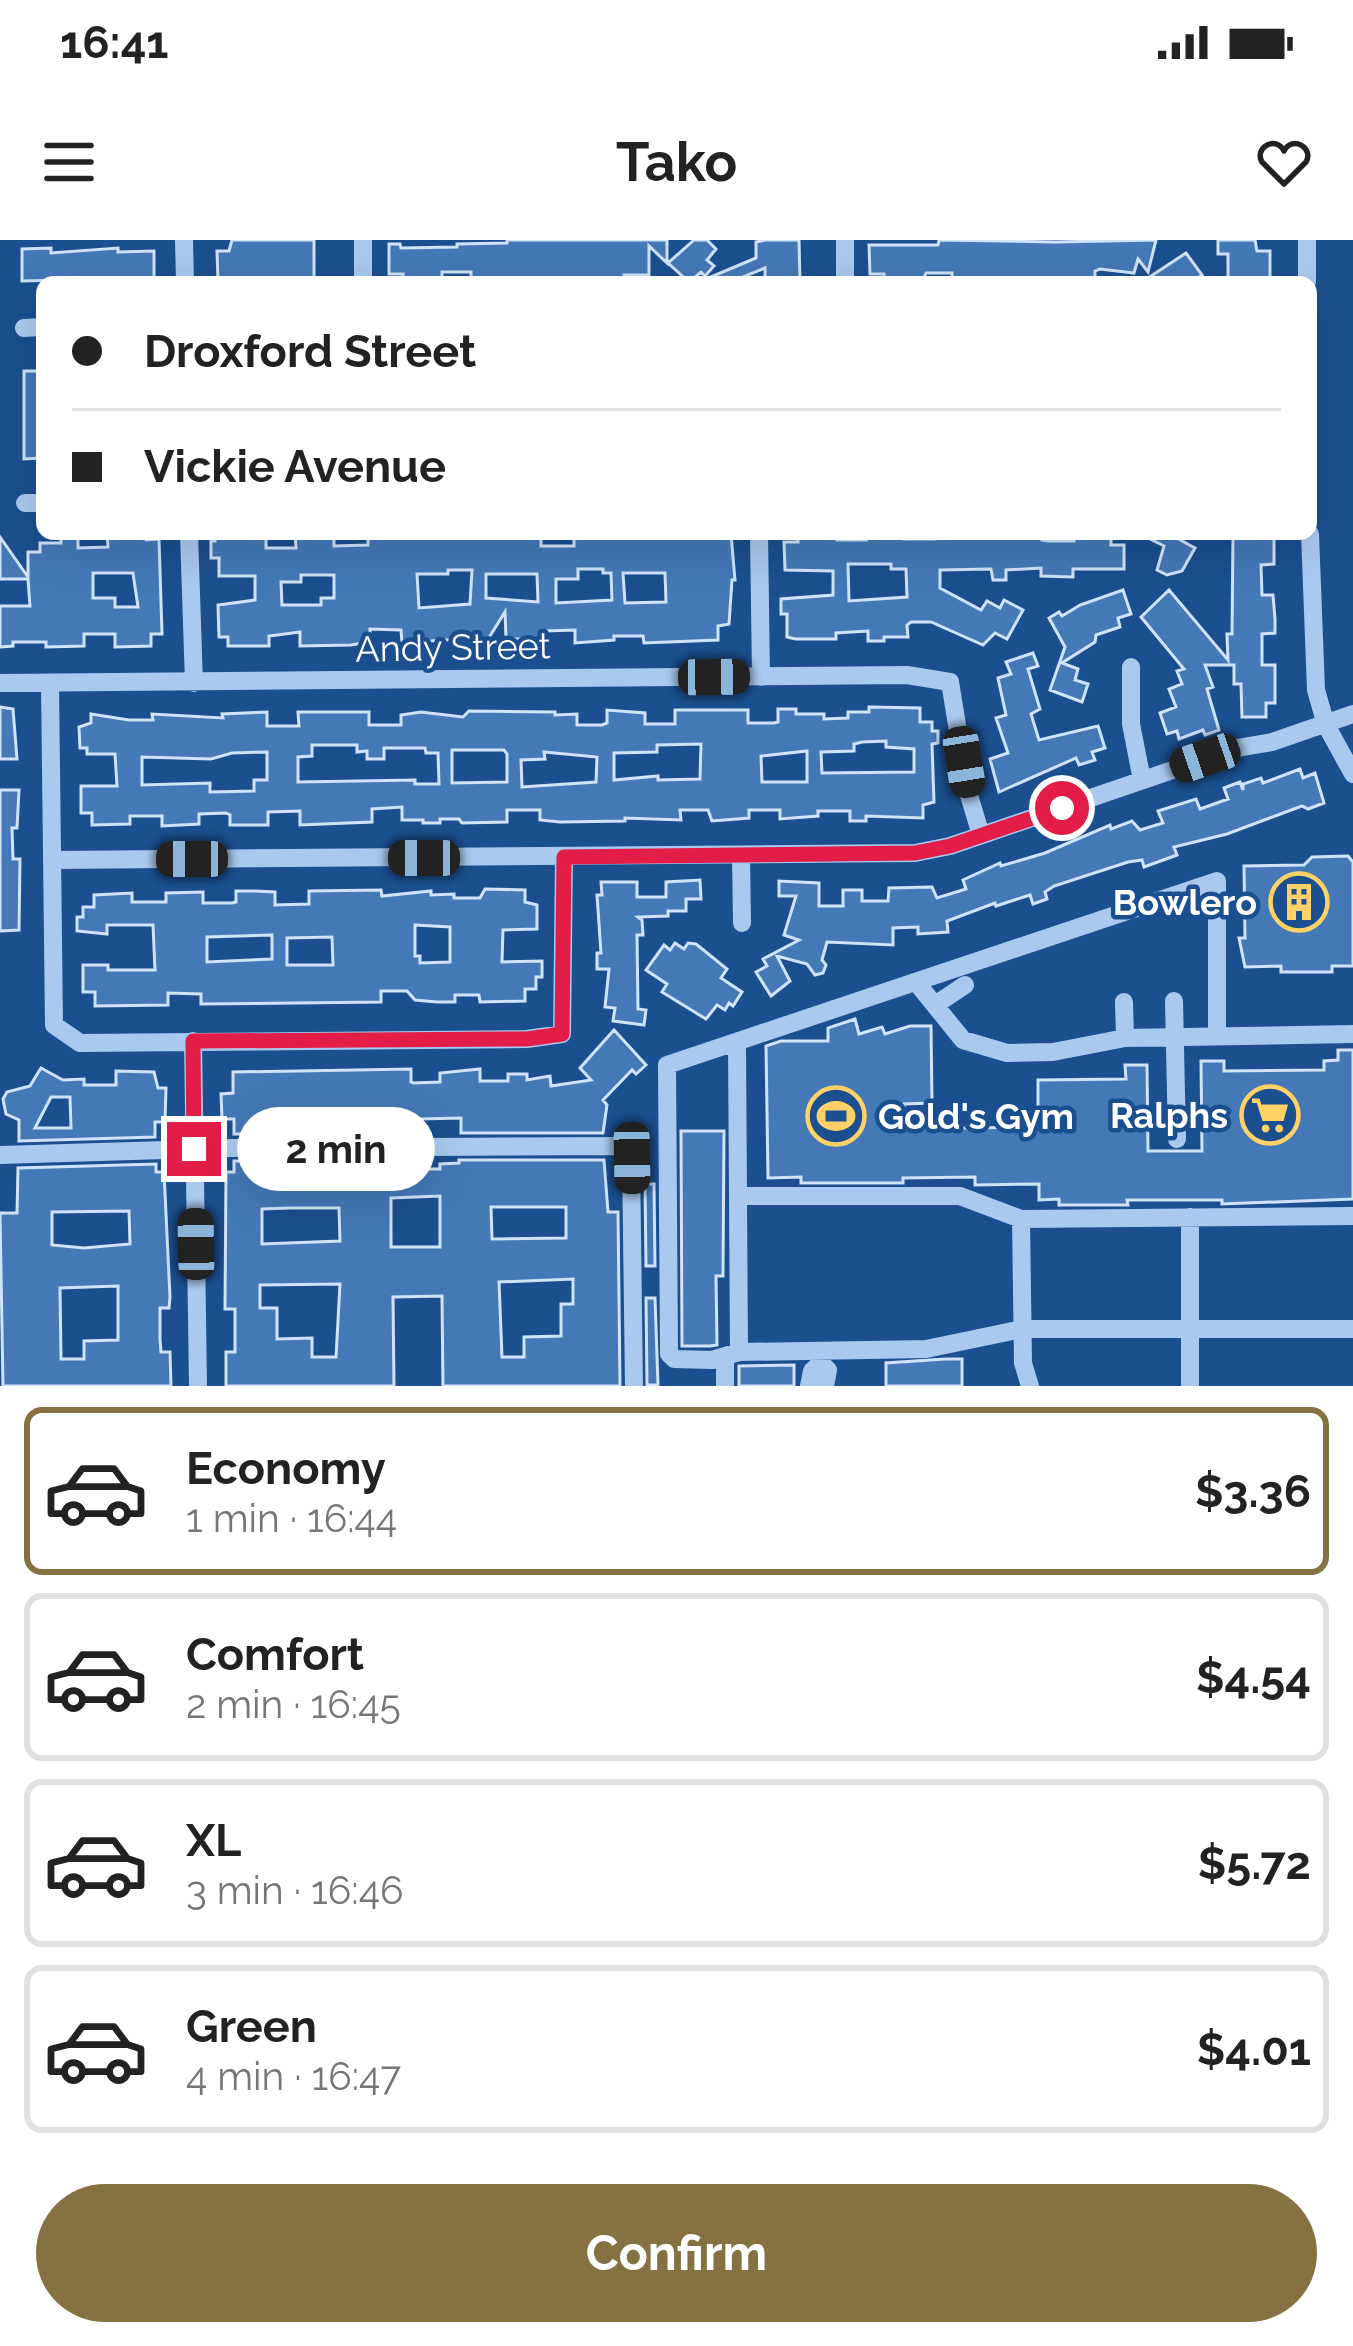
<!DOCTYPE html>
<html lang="en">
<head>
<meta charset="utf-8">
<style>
  body { margin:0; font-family:Raleway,sans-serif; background:#f6f6f6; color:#222; height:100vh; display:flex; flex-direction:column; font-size:45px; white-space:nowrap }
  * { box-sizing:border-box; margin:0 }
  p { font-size:39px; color:#767676 }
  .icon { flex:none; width:66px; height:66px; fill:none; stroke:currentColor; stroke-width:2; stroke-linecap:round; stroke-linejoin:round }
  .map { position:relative; height:1146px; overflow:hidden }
  .drawer { display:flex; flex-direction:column; background:#fff; flex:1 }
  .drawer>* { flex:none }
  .hud { position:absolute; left:36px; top:36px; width:1281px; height:264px; border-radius:18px; box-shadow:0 12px 48px #0002; display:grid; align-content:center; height:264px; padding:0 36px; background:#fff }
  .end { position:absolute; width:54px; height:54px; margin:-27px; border:15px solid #e11d48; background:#fff; box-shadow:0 0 0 6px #fff }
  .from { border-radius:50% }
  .bubble { position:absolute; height:84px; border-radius:42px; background:#fff; box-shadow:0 12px 48px #0002; font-size:39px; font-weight:700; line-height:84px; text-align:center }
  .car { position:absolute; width:36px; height:72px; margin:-36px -18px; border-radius:15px; box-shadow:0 0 9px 3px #0007; background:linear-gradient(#222 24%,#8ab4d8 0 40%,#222 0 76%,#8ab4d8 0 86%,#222 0) }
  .hud b { display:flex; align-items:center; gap:42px; height:114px; font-size:45px }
  .hud b+b { border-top:3px solid #e0e0e0 }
  .hud i { width:30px; height:30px; background:#222 }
  ul { padding:21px 0 0; list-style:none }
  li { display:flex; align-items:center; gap:36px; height:168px; margin:0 24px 18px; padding:0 12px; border:6px solid #e0e0e0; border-radius:18px }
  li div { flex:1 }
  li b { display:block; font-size:45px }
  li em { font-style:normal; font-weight:700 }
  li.selected { border-color:#857141 }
  li>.icon { width:108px; height:108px; stroke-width:1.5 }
  .action { display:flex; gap:24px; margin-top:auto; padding:24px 36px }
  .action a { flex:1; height:138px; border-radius:72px; background:#857141; color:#fff; font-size:48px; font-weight:700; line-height:138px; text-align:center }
  .status { display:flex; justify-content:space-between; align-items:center; height:84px; padding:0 60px; background:#fff; direction:ltr }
  .status svg { height:33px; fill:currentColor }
  header { display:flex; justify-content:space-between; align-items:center; height:156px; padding:0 36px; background:#fff; font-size:54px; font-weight:700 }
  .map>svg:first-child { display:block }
</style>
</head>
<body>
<div class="status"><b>16:41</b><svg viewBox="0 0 49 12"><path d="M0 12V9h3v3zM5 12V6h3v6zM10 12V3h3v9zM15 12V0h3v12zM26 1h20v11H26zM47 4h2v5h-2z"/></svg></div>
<header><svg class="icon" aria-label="menu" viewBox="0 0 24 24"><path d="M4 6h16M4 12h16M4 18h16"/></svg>Tako<svg class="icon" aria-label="heart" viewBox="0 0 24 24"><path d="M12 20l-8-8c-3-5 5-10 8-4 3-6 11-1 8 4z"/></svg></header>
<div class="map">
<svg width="1353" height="1146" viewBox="0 0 1353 1146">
  <rect width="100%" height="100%" fill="#1b4f8f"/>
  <!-- building -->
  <path fill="#4478b7" stroke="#cfe3fa" stroke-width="3" fill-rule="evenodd" d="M 232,0 L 314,0 L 314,42 L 218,42 L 217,11 L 229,11 Z
    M 507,0 L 667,0 L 667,23 L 649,6 L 649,35 L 624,35 L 624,42 L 471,42 L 471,32 L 442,32 L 442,42 L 403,42 L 403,34 L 389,34 L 389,4 L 400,4 L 401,8 L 457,7 L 457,4 L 507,3 Z
    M 694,0 L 707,0 L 716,9 L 707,20 L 714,26 L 705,36 L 701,32 L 689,42 L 668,23 Z
    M 766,0 L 799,0 L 800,42 L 765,42 L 765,28 L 731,42 L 699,42 L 756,18 L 756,2 Z
    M 939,0 L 1055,2 L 1156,0 L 1148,32 L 1138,19 L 1134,33 L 1100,29 L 1095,31 L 1095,42 L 1020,42 L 1020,38 L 952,42 L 952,33 L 926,33 L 922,42 L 884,42 L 884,34 L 870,34 L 869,5 L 938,5 Z
    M 1218,0 L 1255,0 L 1257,11 L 1270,11 L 1270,42 L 1228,42 L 1228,14 L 1218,14 Z
    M 51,8 L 51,13 L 118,8 L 118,12 L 154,11 L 154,38 L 143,38 L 143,42 L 107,42 L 107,39 L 22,41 L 22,9 Z
    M 1186,13 L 1202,35 L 1192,42 L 1142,42 Z
    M 24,131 L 42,131 L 42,218 L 24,219 Z
    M 107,294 L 145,295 L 146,300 L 159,299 L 162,394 L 151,394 L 151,406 L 115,407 L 115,394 L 84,394 L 84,406 L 46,407 L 46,402 L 13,402 L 13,406 L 0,407 L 0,366 L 30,366 L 28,339 L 0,339 L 0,297 L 28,337 L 28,312 L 40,312 L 40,303 L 61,303 L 61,296 L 78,296 L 78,308 L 108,307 ZM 93,333 L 133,333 L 138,367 L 115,367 L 115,358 L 93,358 Z
    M 215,294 L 266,294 L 266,308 L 296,308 L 295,294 L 334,294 L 334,306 L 368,305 L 368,294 L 541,294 L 541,306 L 574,306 L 574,294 L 731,294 L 735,340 L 732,340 L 729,384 L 718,386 L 718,400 L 644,403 L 643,396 L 614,396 L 614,400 L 575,403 L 575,390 L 545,391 L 545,402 L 526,402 L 526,399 L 506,399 L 505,372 L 485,404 L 458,404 L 458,399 L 402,403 L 401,390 L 370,389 L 370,402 L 351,405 L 300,406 L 300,392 L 269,396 L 269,406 L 228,406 L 228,397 L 219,397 L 218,365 L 255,360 L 255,336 L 219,336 L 219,318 L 211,318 L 211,301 L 215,301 ZM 578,329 L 603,329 L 603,333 L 611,333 L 612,360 L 556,363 L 556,339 L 578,339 ZM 448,330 L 472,330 L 470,364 L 419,368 L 417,334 L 448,334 ZM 623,333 L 665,333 L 666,362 L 625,363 ZM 486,334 L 537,334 L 538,362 L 486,358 ZM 301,335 L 334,335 L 334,358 L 321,358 L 321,365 L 282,365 L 281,342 L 301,342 Z
    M 798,294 L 837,294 L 837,300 L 866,300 L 865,294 L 904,294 L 904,299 L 935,299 L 935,294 L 1042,294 L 1042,300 L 1048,301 L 1074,301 L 1074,294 L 1089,294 L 1089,297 L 1111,297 L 1111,305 L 1124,305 L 1124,329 L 1073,329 L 1073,337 L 1041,336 L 1041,328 L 1006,330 L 1006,340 L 993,340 L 991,329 L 940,330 L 940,348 L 981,370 L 987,361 L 1000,368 L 1004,360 L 1023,370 L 1007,399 L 995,393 L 983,405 L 931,382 L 911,382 L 907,385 L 908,397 L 884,397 L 884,401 L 868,401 L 868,391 L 836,393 L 836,399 L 796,399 L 787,397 L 787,374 L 781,374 L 781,359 L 833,355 L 833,331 L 785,330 L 784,302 L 798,302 ZM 848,324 L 891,324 L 891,329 L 906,329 L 907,357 L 849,361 Z
    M 1140,294 L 1176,294 L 1175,297 L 1195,308 L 1182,331 L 1167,335 L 1157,330 L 1164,306 Z
    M 1233,294 L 1274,294 L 1274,324 L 1261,325 L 1262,355 L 1273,355 L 1275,379 L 1275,393 L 1262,394 L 1262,425 L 1275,425 L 1275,463 L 1266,463 L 1266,477 L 1242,477 L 1241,444 L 1234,444 L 1234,425 L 1205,425 L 1213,447 L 1207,449 L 1219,490 L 1205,495 L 1203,490 L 1179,499 L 1177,491 L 1167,494 L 1160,473 L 1176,467 L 1169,449 L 1182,444 L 1177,431 L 1184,429 L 1141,377 L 1169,350 L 1228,420 L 1227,394 L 1232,394 Z
    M 1123,350 L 1131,374 L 1118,378 L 1120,387 L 1096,395 L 1095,402 L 1062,423 L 1078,429 L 1075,440 L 1088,444 L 1082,462 L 1050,450 L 1065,407 L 1049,378 L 1059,372 L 1062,376 L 1080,365 Z
    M 1033,413 L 1038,426 L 1028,429 L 1040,469 L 1031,474 L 1039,500 L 1098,486 L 1105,508 L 1092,512 L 1095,520 L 1079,525 L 1076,518 L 999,552 L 990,519 L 1008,513 L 996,478 L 1006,475 L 998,438 L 1011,434 L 1006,422 Z
    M 0,467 L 13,469 L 17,519 L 0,519 Z
    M 869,467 L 920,468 L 920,482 L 932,482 L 932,491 L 938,491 L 938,503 L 932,504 L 934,562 L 923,565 L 923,578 L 866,576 L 866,581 L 850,581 L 850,571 L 818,571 L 818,576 L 780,579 L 780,570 L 749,570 L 749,578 L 712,581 L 708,570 L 680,570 L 681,580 L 625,578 L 625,581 L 560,582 L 540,580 L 540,570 L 507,570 L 507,582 L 462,583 L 459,579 L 440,579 L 440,583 L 423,583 L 423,580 L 402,580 L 402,567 L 372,569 L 372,582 L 300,585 L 300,571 L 268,572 L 268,585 L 230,585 L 230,575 L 226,573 L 199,574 L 199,584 L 162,586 L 162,576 L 130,576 L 130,584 L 92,585 L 92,573 L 81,573 L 81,546 L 117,546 L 115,514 L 87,514 L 87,508 L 80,508 L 79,487 L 91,483 L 91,474 L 129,480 L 153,480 L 152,474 L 223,478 L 222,474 L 267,472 L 267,486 L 299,486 L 298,472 L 369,472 L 369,485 L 401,485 L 401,475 L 421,472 L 463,477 L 469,471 L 555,472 L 555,475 L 577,474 L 577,485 L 602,485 L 607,483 L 607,470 L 645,473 L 645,484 L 675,484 L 675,470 L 748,470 L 748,483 L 774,483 L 778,482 L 778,469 L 796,469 L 796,474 L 824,474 L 824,479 L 848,478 L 848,472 L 869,472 ZM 886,501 L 886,507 L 914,509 L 914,532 L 822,533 L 821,512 L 854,511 L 854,504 L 862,502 ZM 701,504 L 700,539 L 658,540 L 658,536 L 614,540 L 614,513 L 657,512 L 657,505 ZM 312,505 L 357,505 L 357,512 L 367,511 L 367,519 L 384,519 L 384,508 L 425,508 L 426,513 L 438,513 L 439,544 L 415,544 L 415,540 L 298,542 L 298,517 L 312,516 ZM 452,510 L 504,510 L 507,514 L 507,542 L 452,543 ZM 807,511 L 807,542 L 762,542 L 761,516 ZM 267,512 L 267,540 L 254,540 L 254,551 L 210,552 L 210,543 L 142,545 L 142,517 L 211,519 L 232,513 ZM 544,512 L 597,517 L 596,542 L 522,547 L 521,520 L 545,519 Z
    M 1300,529 L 1303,538 L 1315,533 L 1324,563 L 1308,569 L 1302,566 L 1227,594 L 1174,607 L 1177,615 L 1144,627 L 1142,620 L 1128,622 L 1054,646 L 1045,652 L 1047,659 L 1033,664 L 1030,655 L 996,666 L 995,663 L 947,681 L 948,692 L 918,694 L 918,687 L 893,688 L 893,705 L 827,702 L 822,720 L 826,725 L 823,733 L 815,735 L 807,724 L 777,716 L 790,741 L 771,756 L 756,732 L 767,726 L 763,719 L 799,700 L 784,695 L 796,656 L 779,656 L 779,641 L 819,643 L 819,666 L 843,666 L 843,650 L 862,650 L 862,661 L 888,661 L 889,648 L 932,647 L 937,658 L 966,649 L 963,640 L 1000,623 L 1001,626 L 1045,613 L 1110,585 L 1111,589 L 1132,581 L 1140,590 L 1163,583 L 1158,571 L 1196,559 L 1200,569 L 1228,559 L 1224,548 L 1240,542 L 1243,550 L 1243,544 L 1261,538 L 1263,543 Z
    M 0,550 L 19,550 L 17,588 L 12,588 L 13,619 L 20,619 L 19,690 L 0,691 Z
    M 1348,616 L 1353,622 L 1353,726 L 1332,726 L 1332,732 L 1281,732 L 1281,726 L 1245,727 L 1239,698 L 1245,698 L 1244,626 L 1304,625 L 1312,617 Z
    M 700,640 L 701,659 L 686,659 L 686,671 L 668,671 L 668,676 L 638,677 L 642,680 L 643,695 L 637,695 L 638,769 L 646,770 L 644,785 L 613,781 L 615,768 L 605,767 L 609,729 L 597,729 L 597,713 L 601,713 L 597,655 L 602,655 L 601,642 L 637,642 L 637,657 L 666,657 L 666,642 Z
    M 485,649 L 525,650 L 525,662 L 537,665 L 537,689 L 503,690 L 502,722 L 542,721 L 542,737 L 536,737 L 536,749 L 525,749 L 525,761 L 480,762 L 479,755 L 455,755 L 455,762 L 437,762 L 415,760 L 407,751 L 381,751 L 381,762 L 201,764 L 201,754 L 168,753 L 168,765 L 95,766 L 95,752 L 83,752 L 83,725 L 108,725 L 108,730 L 155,730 L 153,685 L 107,685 L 107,694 L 77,691 L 77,677 L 83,677 L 83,667 L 94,667 L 94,655 L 132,653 L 132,662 L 166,662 L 166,653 L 203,652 L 203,663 L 232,663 L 236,662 L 236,651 L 254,651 L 275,652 L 275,665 L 309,664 L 309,651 L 381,650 L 382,656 L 431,651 L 431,655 L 454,654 L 454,658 L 480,658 ZM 415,685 L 450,687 L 450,722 L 420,723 L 420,716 L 415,716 ZM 272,695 L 272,719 L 207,722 L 207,697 ZM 332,697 L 333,725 L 287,725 L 287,698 Z
    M 675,703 L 684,709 L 688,703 L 696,704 L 727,729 L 721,738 L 742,752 L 733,766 L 729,763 L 725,770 L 717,765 L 706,779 L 662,752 L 667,744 L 646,730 L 664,705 L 670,710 Z
    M 855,779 L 859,794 L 882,787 L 885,794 L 910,786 L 931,786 L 932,863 L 904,864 L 904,889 L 1038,887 L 1038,840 L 1126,839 L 1125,825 L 1147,825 L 1148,911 L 1202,911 L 1201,821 L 1224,821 L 1224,831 L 1324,830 L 1324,821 L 1338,820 L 1338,810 L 1353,810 L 1353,959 L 1222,964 L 1222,960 L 1127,960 L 1128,965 L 1059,965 L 1059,959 L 1039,960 L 1039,944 L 975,945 L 975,937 L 903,938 L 903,943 L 801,943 L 801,937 L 768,938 L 766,806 L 781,801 L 828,801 L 828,788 Z
    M 614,790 L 646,825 L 636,834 L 632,830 L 603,860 L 607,865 L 603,893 L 461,893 L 461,878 L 420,879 L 420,894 L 234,894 L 234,879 L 222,879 L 221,854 L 233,853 L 233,832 L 411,829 L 411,842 L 414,843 L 440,842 L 440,833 L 480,829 L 480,841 L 508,841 L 508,834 L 527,834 L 527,840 L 550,836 L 551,846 L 591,840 L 580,828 Z
    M 41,828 L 63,840 L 84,839 L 84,845 L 116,845 L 116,831 L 154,832 L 158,848 L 166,848 L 165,882 L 155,882 L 155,897 L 19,901 L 19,880 L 6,874 L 3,859 L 7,852 L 30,846 ZM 51,857 L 70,857 L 71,888 L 35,888 Z
    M 681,891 L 724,891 L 723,1036 L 716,1036 L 717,1105 L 710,1106 L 682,1106 Z
    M 459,920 L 604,920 L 608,972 L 618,972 L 620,1146 L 443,1146 L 442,1056 L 393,1057 L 394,1146 L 226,1146 L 226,1112 L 235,1112 L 235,1069 L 225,1069 L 226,932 L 234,932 L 234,921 L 372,921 L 372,925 L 391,924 L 391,929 L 440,929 L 440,924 L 459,923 ZM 440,956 L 440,1007 L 391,1007 L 391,958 ZM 491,967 L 566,967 L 566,998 L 492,999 ZM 291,968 L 339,968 L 340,1001 L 262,1004 L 262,969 ZM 573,1039 L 573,1064 L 561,1064 L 561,1096 L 524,1097 L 524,1117 L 502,1117 L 499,1042 ZM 340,1044 L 336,1117 L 312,1117 L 312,1098 L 277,1099 L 277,1068 L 260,1068 L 260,1045 Z
    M 156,924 L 156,932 L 164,932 L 170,1057 L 169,1068 L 160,1068 L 160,1099 L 161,1112 L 170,1112 L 171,1146 L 3,1146 L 0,973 L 17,973 L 18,928 ZM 129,971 L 130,1004 L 84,1008 L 52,1005 L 52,972 ZM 118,1046 L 118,1100 L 84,1101 L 84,1119 L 61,1119 L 60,1048 Z
    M 645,944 L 654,944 L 655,1026 L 646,1026 Z
    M 646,1058 L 655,1058 L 658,1145 L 647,1145 Z
    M 945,1119 L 962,1119 L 962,1146 L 886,1146 L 886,1123 Z
    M 794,1125 L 794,1146 L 739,1146 L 739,1126 Z"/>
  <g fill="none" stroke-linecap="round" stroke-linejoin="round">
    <!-- minor -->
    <path stroke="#a9c9ee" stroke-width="18" d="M 184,0 L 185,42
      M 363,0 L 363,42
      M 845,0 L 845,42
      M 1307,0 L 1307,42
      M 24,88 L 42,87
      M 25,263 L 42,263
      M 189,294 L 194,443
      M 759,294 L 761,437
      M 1310,294 L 1316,450 L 1326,485 L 1353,534
      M 1131,427 L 1131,484 L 1142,540
      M 0,443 L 907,435 L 950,442 L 968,552 L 981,595
      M 50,443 L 54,785 L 80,803 L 527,799 L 562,794 L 564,617
      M 741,615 L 742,683
      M 53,620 L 915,613 L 950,606 L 1237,508 L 1272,502 L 1353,474
      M 916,742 L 963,800 L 1007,813 L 1053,812 L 1125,798 L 1353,794
      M 1174,761 L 1177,899
      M 1124,762 L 1125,798
      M 935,765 L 965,745
      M 1217,796 L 1217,641 L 667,825 L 669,1114 L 674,1119 L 712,1120 L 739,1112 L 926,1109 L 1022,1089 L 1353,1089
      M 193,801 L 198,1146
      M 737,802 L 739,1112
      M 0,915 L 231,908 L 622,906 L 631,918 L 634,1146
      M 738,956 L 960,956 L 1021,979 L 1353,976
      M 1021,979 L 1023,1123 L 1030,1146
      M 821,1111 L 821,1123 L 828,1130 L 825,1146
      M 725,1116 L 725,1146
      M 809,1146 L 812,1131 L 821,1123
      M 1190,1146 L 1190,977"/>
  </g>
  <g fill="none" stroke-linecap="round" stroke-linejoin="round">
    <!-- route -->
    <path stroke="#e11d48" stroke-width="15" d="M 194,909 L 193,801 L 527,799 L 562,794 L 564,617 L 915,613 L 950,606 L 1062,568"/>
  </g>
  <!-- icons -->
  <defs>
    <g id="building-ring" transform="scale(3)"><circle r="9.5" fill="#1b4f8f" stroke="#ffd166" stroke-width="1.5"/><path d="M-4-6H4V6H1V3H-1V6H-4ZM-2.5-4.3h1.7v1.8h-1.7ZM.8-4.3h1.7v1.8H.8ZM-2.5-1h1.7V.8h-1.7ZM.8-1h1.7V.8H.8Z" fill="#ffd166"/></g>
    <g id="supermarket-ring" transform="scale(3)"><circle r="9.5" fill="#1b4f8f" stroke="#ffd166" stroke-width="1.5"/><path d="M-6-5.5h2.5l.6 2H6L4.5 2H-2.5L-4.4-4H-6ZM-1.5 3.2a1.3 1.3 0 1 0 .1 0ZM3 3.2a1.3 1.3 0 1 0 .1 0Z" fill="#ffd166"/></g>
    <g id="stadium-ring" transform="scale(3)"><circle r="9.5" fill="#1b4f8f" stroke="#ffd166" stroke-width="1.5"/><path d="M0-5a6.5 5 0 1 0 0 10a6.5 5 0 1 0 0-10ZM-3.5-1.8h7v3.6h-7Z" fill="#ffd166"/></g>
  </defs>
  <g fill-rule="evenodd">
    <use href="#building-ring" x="1299" y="662"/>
    <use href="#supermarket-ring" x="1270" y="875"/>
    <use href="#stadium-ring" x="836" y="876"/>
  </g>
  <g text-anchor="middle" stroke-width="9" stroke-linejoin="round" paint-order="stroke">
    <!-- street labels -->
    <g font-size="36" fill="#fff" stroke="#1b4f8f">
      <text transform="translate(453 407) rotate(-1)" y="13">Andy Street</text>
    </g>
    <!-- poi labels -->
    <g font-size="36" font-weight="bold" fill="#fff" stroke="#1b4f8f" text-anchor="end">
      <text x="1257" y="675">Bowlero</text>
      <text x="1228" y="888">Ralphs</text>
      <text x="878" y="889" text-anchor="start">Gold's Gym</text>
    </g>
  </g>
</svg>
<i class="end from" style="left:1062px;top:568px"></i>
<i class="end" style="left:194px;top:909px"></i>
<div class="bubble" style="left:237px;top:867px;width:198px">2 min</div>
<i class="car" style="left:714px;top:437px;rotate:89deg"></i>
<i class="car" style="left:1205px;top:518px;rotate:251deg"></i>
<i class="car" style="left:964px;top:522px;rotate:171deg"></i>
<i class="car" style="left:424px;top:618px;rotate:270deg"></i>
<i class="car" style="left:192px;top:619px;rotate:270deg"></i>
<i class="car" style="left:632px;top:918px;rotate:179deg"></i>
<i class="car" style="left:196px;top:1004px;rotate:359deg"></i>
<div class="hud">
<b><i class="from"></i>Droxford Street</b>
<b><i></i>Vickie Avenue</b>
</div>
</div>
<section class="drawer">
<ul>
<li class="selected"><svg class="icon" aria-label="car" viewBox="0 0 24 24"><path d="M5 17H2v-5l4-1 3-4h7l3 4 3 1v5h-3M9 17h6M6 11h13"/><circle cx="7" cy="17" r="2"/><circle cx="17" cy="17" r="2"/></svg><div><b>Economy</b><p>1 min · 16:44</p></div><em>$3.36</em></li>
<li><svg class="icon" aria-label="car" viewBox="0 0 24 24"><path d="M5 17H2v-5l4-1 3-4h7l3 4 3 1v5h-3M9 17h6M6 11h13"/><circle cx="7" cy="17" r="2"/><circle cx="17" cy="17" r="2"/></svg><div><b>Comfort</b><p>2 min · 16:45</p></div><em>$4.54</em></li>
<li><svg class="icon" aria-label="car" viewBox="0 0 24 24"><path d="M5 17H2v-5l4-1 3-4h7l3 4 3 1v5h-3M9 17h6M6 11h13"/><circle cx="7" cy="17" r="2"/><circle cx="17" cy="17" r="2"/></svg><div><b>XL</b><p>3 min · 16:46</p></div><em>$5.72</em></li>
<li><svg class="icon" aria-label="car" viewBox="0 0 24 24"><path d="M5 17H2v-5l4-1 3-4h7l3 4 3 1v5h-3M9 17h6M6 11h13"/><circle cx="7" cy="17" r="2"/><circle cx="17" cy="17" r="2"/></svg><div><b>Green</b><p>4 min · 16:47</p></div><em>$4.01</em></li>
</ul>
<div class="action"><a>Confirm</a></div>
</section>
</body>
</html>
